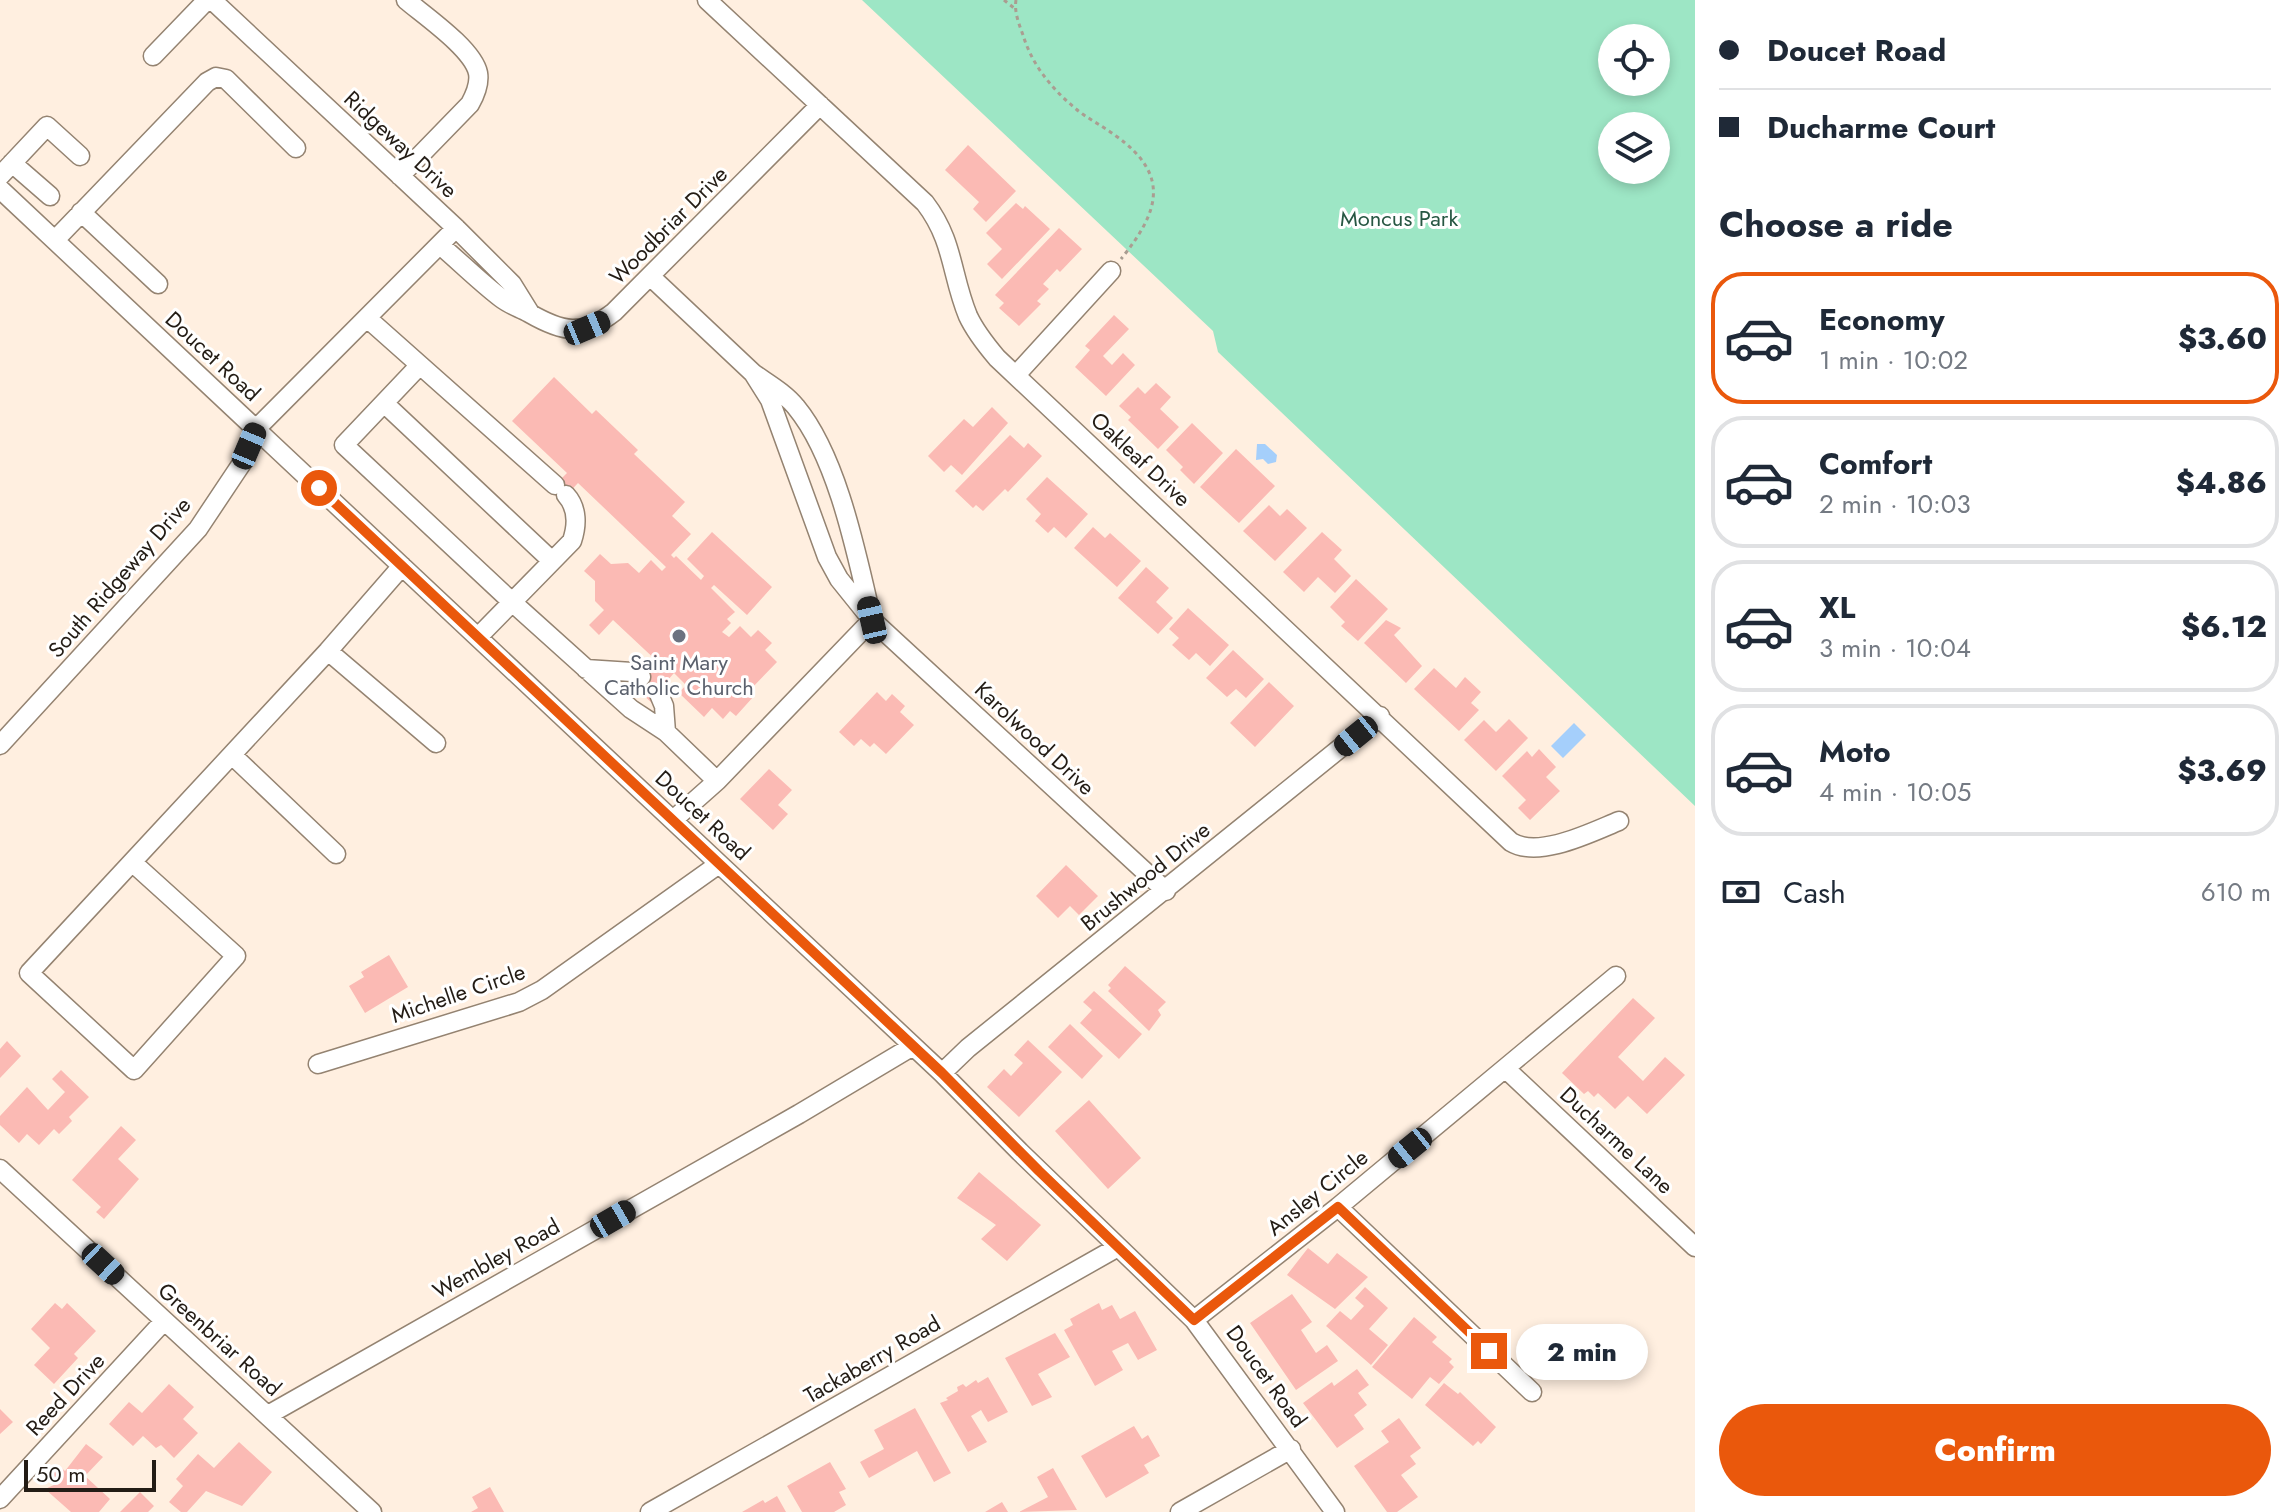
<!DOCTYPE html>
<html lang="en">
<head>
<meta charset="utf-8">
<style>
  body { margin:0; font-family:Jost,sans-serif; background:#f6f6f7; color:#1f2937; height:100vh; display:flex; flex-direction:column; font-size:30px; white-space:nowrap }
  * { box-sizing:border-box; margin:0 }
  p { font-size:26px; color:#747a83 }
  .icon { flex:none; width:44px; height:44px; fill:none; stroke:currentColor; stroke-width:2; stroke-linecap:round; stroke-linejoin:round }
  .map { position:relative; flex:1; overflow:hidden }
  .side { display:flex; flex-direction:column; background:#fff; width:600px }
  .side>* { flex:none }
  .top-card { display:grid; align-content:center; height:176px; padding:0 24px; background:#fff }
  .controls { position:absolute; left:1598px; top:24px; display:grid; gap:16px }
  .controls a { display:grid; place-items:center; width:72px; height:72px; border-radius:50%; background:#fff; box-shadow:0 4px 12px #0003; font-size:40px }
  .scale { position:absolute; left:24px; bottom:20px; width:132px; box-sizing:border-box; padding-left:8px; border:4px solid #231c15; border-top:0; font-size:22px; line-height:28px; white-space:nowrap; color:#231c15; -webkit-text-stroke:6px #fff; paint-order:stroke }
  .end { position:absolute; width:36px; height:36px; margin:-18px; border:10px solid #ea580c; background:#fff; box-shadow:0 0 0 4px #fff }
  .from { border-radius:50% }
  .bubble { position:absolute; height:56px; border-radius:28px; background:#fff; box-shadow:0 4px 12px #0003; font-size:26px; font-weight:800; line-height:56px; text-align:center }
  .car { position:absolute; width:24px; height:48px; margin:-24px -12px; border-radius:10px; box-shadow:0 0 6px 2px #0007; background:linear-gradient(#222 24%,#8ab4d8 0 40%,#222 0 76%,#8ab4d8 0 86%,#222 0) }
  .top-card b { display:flex; align-items:center; gap:28px; height:76px; font-size:30px }
  .top-card b+b { border-top:2px solid #e0e1e3 }
  .top-card i { width:20px; height:20px; background:#1f2937 }
  ul { padding:0; list-style:none }
  li { display:flex; align-items:center; gap:24px; height:132px; margin:0 16px 12px; padding:0 8px; border:4px solid #e0e1e3; border-radius:32px }
  li div { flex:1 }
  li b { display:block; font-size:30px }
  li em { font-style:normal; font-weight:800 }
  li.current { border-color:#ea580c }
  li>.icon { width:72px; height:72px; stroke-width:1.5 }
  h2 { padding:0 24px; font-size:36px; line-height:96px }
  .pay { display:flex; align-items:center; gap:20px; height:88px; padding:0 24px; font-size:30px }
  .pay p { margin-inline-start:auto }
  .cta { display:flex; gap:16px; margin-top:auto; padding:16px 24px }
  .cta a { flex:1; height:92px; border-radius:48px; background:#ea580c; color:#fff; font-size:32px; font-weight:800; line-height:92px; text-align:center }
  main { display:flex; flex:1; min-height:0 }
  .map>svg:first-child { display:block }
</style>
</head>
<body>
<main>
<div class="map">
<svg width="1695" height="1512" viewBox="0 0 1695 1512">
  <rect width="100%" height="100%" fill="#ffefe0"/>
  <!-- green -->
  <path fill="#9de6c5" fill-rule="evenodd" d="M 862,0 L 1695,0 L 1695,806 L 1218,352 L 1213,331 ZM 1612,38 L 1656,38 L 1656,82 L 1612,82 ZM 1612,126 L 1656,126 L 1656,170 L 1612,170 Z"/>
  <!-- water -->
  <path fill="#a5cffb" d="M 1257,444 L 1265,444 L 1277,455 L 1276,462 L 1268,464 L 1263,459 L 1256,460 Z
    M 1574,723 L 1586,735 L 1563,758 L 1551,746 Z"/>
  <!-- building -->
  <path fill="#fbbab4" d="M 968,145 L 1016,191 L 986,222 L 973,209 L 979,202 L 945,170 Z
    M 1016,203 L 1023,209 L 1025,206 L 1050,229 L 1002,279 L 987,264 L 1002,249 L 986,233 Z
    M 1059,228 L 1082,249 L 1060,272 L 1057,269 L 1043,284 L 1049,289 L 1037,301 L 1041,304 L 1019,326 L 999,308 L 1004,303 L 995,295 Z
    M 1114,315 L 1129,329 L 1103,356 L 1112,365 L 1123,353 L 1135,365 L 1106,396 L 1075,367 L 1090,350 L 1085,346 Z
    M 554,377 L 592,414 L 596,410 L 638,450 L 634,454 L 685,502 L 672,516 L 691,534 L 671,555 L 674,558 L 676,556 L 701,580 L 704,576 L 687,559 L 712,532 L 772,587 L 747,615 L 714,585 L 711,588 L 735,612 L 727,619 L 731,623 L 722,632 L 729,637 L 740,626 L 751,637 L 758,630 L 772,643 L 765,650 L 777,662 L 749,691 L 754,696 L 736,716 L 730,711 L 723,719 L 712,708 L 704,717 L 679,693 L 686,685 L 674,673 L 667,681 L 670,684 L 652,703 L 633,686 L 652,666 L 655,669 L 660,664 L 613,620 L 599,635 L 589,625 L 604,610 L 595,601 L 595,581 L 584,571 L 600,554 L 611,564 L 628,563 L 639,573 L 651,560 L 662,571 L 666,567 L 578,483 L 561,501 L 550,490 L 567,473 L 512,421 Z
    M 1156,383 L 1171,397 L 1160,409 L 1179,427 L 1158,449 L 1128,420 L 1131,417 L 1119,406 L 1138,387 L 1145,394 Z
    M 992,407 L 1008,423 L 962,475 L 951,465 L 944,472 L 928,456 L 964,419 L 973,427 Z
    M 1192,423 L 1223,453 L 1194,484 L 1180,470 L 1183,467 L 1166,450 Z
    M 1010,435 L 1024,448 L 1028,443 L 1042,456 L 1008,492 L 1005,489 L 983,511 L 976,505 L 973,508 L 955,491 Z
    M 1236,449 L 1275,486 L 1239,523 L 1200,487 Z
    M 1047,477 L 1088,514 L 1066,538 L 1054,527 L 1048,533 L 1035,521 L 1041,514 L 1026,499 Z
    M 1269,505 L 1280,516 L 1287,509 L 1307,528 L 1275,561 L 1243,531 Z
    M 1093,527 L 1105,538 L 1110,533 L 1141,561 L 1117,587 L 1074,548 Z
    M 1322,532 L 1342,550 L 1334,559 L 1351,576 L 1335,593 L 1318,577 L 1304,592 L 1283,572 Z
    M 1146,567 L 1169,588 L 1156,602 L 1173,618 L 1158,634 L 1118,598 Z
    M 1356,579 L 1388,609 L 1358,641 L 1341,626 L 1345,622 L 1330,607 Z
    M 1188,608 L 1229,645 L 1210,666 L 1196,653 L 1189,660 L 1172,645 L 1179,638 L 1169,629 Z
    M 1386,620 L 1401,628 L 1394,635 L 1422,666 L 1406,683 L 1364,643 Z
    M 1233,650 L 1264,679 L 1246,698 L 1236,689 L 1227,697 L 1206,678 Z
    M 1434,668 L 1456,688 L 1465,677 L 1481,692 L 1471,703 L 1479,710 L 1459,731 L 1414,689 Z
    M 1269,682 L 1294,706 L 1255,747 L 1230,723 Z
    M 877,692 L 886,701 L 892,694 L 905,706 L 900,712 L 914,725 L 886,754 L 874,743 L 870,747 L 861,739 L 854,746 L 839,732 Z
    M 1509,719 L 1528,738 L 1496,771 L 1464,740 L 1484,720 L 1496,732 Z
    M 1539,749 L 1556,767 L 1546,777 L 1560,791 L 1530,820 L 1518,808 L 1526,800 L 1502,776 L 1527,751 L 1532,757 Z
    M 769,769 L 792,790 L 778,805 L 788,814 L 773,830 L 740,799 Z
    M 1066,865 L 1098,896 L 1079,915 L 1070,906 L 1058,918 L 1036,896 Z
    M 389,955 L 408,987 L 365,1013 L 349,986 L 364,977 L 361,972 Z
    M 1125,966 L 1166,1002 L 1158,1010 L 1161,1015 L 1149,1031 L 1108,991 L 1111,988 L 1108,985 Z
    M 1094,991 L 1142,1034 L 1119,1059 L 1080,1023 L 1092,1010 L 1083,1002 Z
    M 1633,998 L 1655,1018 L 1618,1057 L 1643,1081 L 1665,1057 L 1685,1075 L 1647,1114 L 1628,1096 L 1615,1109 L 1598,1093 L 1594,1097 L 1588,1091 L 1584,1094 L 1562,1073 Z
    M 1070,1024 L 1103,1056 L 1082,1079 L 1048,1047 Z
    M 1028,1040 L 1062,1072 L 1019,1117 L 987,1087 L 1004,1069 L 1011,1076 L 1023,1063 L 1014,1055 Z
    M 7,1041 L 21,1056 L 0,1078 L 0,1049 Z
    M 61,1070 L 89,1097 L 69,1117 L 72,1121 L 59,1134 L 54,1129 L 39,1145 L 27,1134 L 19,1143 L 0,1125 L 0,1116 L 27,1087 L 48,1110 L 65,1092 L 52,1079 Z
    M 1089,1100 L 1141,1158 L 1108,1189 L 1055,1131 Z
    M 121,1126 L 136,1140 L 118,1159 L 139,1179 L 104,1219 L 96,1212 L 101,1207 L 72,1180 Z
    M 979,1172 L 1041,1225 L 1007,1261 L 981,1239 L 996,1225 L 957,1198 Z
    M 1308,1248 L 1328,1264 L 1337,1253 L 1368,1277 L 1335,1309 L 1287,1275 Z
    M 1365,1287 L 1388,1308 L 1369,1329 L 1388,1345 L 1371,1365 L 1326,1326 L 1340,1311 L 1351,1320 L 1364,1306 L 1355,1298 Z
    M 1292,1294 L 1312,1322 L 1301,1330 L 1316,1353 L 1327,1345 L 1338,1361 L 1296,1390 L 1250,1323 Z
    M 55,1303 L 62,1309 L 67,1303 L 96,1331 L 74,1354 L 78,1358 L 54,1384 L 34,1365 L 50,1348 L 31,1329 Z
    M 1099,1303 L 1102,1310 L 1112,1305 L 1120,1319 L 1135,1311 L 1157,1350 L 1138,1360 L 1128,1343 L 1112,1351 L 1123,1370 L 1095,1386 L 1064,1330 L 1073,1325 L 1070,1319 Z
    M 1414,1317 L 1437,1337 L 1432,1342 L 1452,1359 L 1449,1362 L 1454,1367 L 1439,1384 L 1430,1377 L 1412,1399 L 1372,1367 Z
    M 1055,1333 L 1070,1357 L 1038,1374 L 1052,1397 L 1032,1406 L 1005,1358 Z
    M 1357,1369 L 1369,1385 L 1358,1393 L 1367,1405 L 1354,1415 L 1364,1429 L 1337,1448 L 1303,1403 L 1332,1382 L 1334,1386 Z
    M 988,1377 L 1008,1412 L 988,1422 L 981,1410 L 971,1416 L 987,1442 L 968,1452 L 940,1403 L 948,1400 L 946,1398 L 958,1391 L 957,1387 L 963,1384 L 966,1387 L 976,1380 L 978,1383 Z
    M 1444,1383 L 1458,1394 L 1460,1392 L 1496,1427 L 1481,1444 L 1478,1441 L 1473,1446 L 1425,1405 Z
    M 169,1384 L 194,1407 L 183,1419 L 198,1433 L 174,1458 L 161,1445 L 156,1448 L 143,1436 L 133,1446 L 109,1424 L 129,1402 L 142,1413 Z
    M 915,1408 L 951,1473 L 934,1482 L 917,1451 L 869,1478 L 860,1462 L 884,1449 L 874,1430 Z
    M 0,1409 L 13,1422 L 0,1434 Z
    M 1399,1418 L 1421,1448 L 1410,1456 L 1416,1464 L 1401,1475 L 1418,1497 L 1397,1512 L 1387,1512 L 1354,1466 L 1389,1442 L 1381,1431 Z
    M 1134,1426 L 1142,1439 L 1148,1435 L 1160,1456 L 1144,1465 L 1149,1473 L 1106,1498 L 1081,1456 Z
    M 239,1442 L 272,1472 L 242,1506 L 206,1491 L 187,1512 L 181,1512 L 169,1502 L 183,1486 L 176,1479 L 198,1454 L 214,1468 Z
    M 86,1444 L 103,1457 L 85,1476 L 110,1499 L 99,1512 L 71,1512 L 45,1489 L 56,1484 L 48,1476 L 58,1465 L 65,1471 Z
    M 830,1462 L 846,1489 L 839,1492 L 846,1505 L 834,1512 L 802,1512 L 787,1486 Z
    M 1053,1468 L 1077,1510 L 1019,1512 L 1048,1497 L 1037,1477 Z
    M 490,1487 L 504,1512 L 471,1512 L 478,1508 L 472,1497 Z
    M 140,1492 L 154,1506 L 148,1512 L 120,1512 Z
    M 777,1496 L 786,1512 L 742,1512 L 763,1500 L 765,1503 Z
    M 1002,1502 L 1008,1512 L 985,1512 Z"/>
  <g fill="none" stroke-linecap="round" stroke-linejoin="round">
    <!-- minor casing -->
    <g stroke="#948371" stroke-width="21">
      <path id="minor" d="M 212,0 L 456,228 L 512,284 L 530,313
        M 707,0 L 925,203 C 954,241 951,275 968,316 C 975,331 986,345 997,358 L 1511,842 C 1539,859 1592,832 1619,821
        M 153,56 L 207,0
        M 12,163 L 50,196
        M 0,176 L 47,126 L 80,156
        M 400,176 L 470,104 C 475,95 480,84 478,73 C 473,49 425,16 406,0
        M 0,189 L 942,1073 L 1020,1152 L 1194,1320 L 1335,1512
        M 81,212 L 158,284
        M 55,240 L 207,82 L 216,77 L 226,79 L 296,148
        M 440,245 C 460,262 480,282 501,298 C 510,305 520,308 529,313 C 562,332 582,337 614,312 L 820,105
        M 650,276 L 753,373 L 770,400 L 827,557 L 839,579 L 872,620 L 1166,891
        M 367,318 L 555,485
        M 419,366 L 344,445 L 512,602 L 631,709 L 666,732 L 717,781 L 872,620 C 857,556 838,458 796,407 C 785,393 767,383 753,373
        M 1016,375 L 1111,271
        M 384,403 L 552,561
        M 478,637 L 572,541 C 577,526 578,508 566,495
        M 328,651 L 436,743
        M 586,669 L 632,672 L 641,677
        M 659,694 L 664,706 L 666,732
        M 0,745 L 198,529 L 242,463 L 256,429 L 456,228
        M 232,755 L 336,854
        M 673,820 L 717,781
        M 132,862 L 236,956 L 134,1070 L 29,973 L 328,651 L 402,566
        M 318,1064 L 519,1002 L 542,990 L 719,864
        M 1506,1069 L 1695,1247
        M 942,1073 L 968,1048 L 1380,716
        M 0,1169 L 372,1512
        M 1338,1207 L 1532,1392
        M 1194,1320 L 1338,1207 L 1616,976
        M 268,1415 L 799,1114 L 913,1046
        M 0,1499 L 164,1321
        M 650,1512 L 1118,1247
        M 1180,1512 L 1291,1449"/>
    </g>
    <!-- path -->
    <path stroke="#aa9d91" stroke-width="3" stroke-dasharray="4 4" stroke-linecap="butt" d="M 1004,0 L 1014,8
      M 1016,0 C 1014,12 1019,24 1023,35 C 1032,65 1052,89 1076,109 C 1088,119 1103,126 1116,136 C 1172,176 1158,213 1121,259"/>
    <!-- minor -->
    <use href="#minor" stroke="#fff" stroke-width="18"/>
  </g>
  <g fill="none" stroke-linecap="round" stroke-linejoin="round">
    <!-- route -->
    <path stroke="#ea580c" stroke-width="10" d="M 319,488 L 942,1073 L 1039,1171 L 1194,1320 L 1338,1207 L 1489,1351"/>
  </g>
  <!-- markers -->
  <circle fill="#6b7280" stroke="#fff" stroke-width="3" cx="679" cy="636" r="8"/>
  <g text-anchor="middle" stroke-width="6" stroke-linejoin="round" paint-order="stroke">
    <!-- street labels -->
    <g font-size="22" fill="#231c15" stroke="#fff">
      <text transform="translate(401 144) rotate(43)" y="8">Ridgeway Drive</text>
      <text transform="translate(668 225) rotate(-45)" y="8">Woodbriar Drive</text>
      <text transform="translate(213 356) rotate(43)" y="8">Doucet Road</text>
      <text transform="translate(1141 459) rotate(43)" y="8">Oakleaf Drive</text>
      <text transform="translate(119 577) rotate(-49)" y="8">South Ridgeway Drive</text>
      <text transform="translate(1035 738) rotate(43)" y="8">Karolwood Drive</text>
      <text transform="translate(703 815) rotate(43)" y="8">Doucet Road</text>
      <text transform="translate(1145 876) rotate(-39)" y="8">Brushwood Drive</text>
      <text transform="translate(458 993) rotate(-19)" y="8">Michelle Circle</text>
      <text transform="translate(1617 1140) rotate(43)" y="8">Ducharme Lane</text>
      <text transform="translate(1317 1192) rotate(-39)" y="8">Ansley Circle</text>
      <text transform="translate(496 1258) rotate(-29)" y="8">Wembley Road</text>
      <text transform="translate(220 1339) rotate(42)" y="8">Greenbriar Road</text>
      <text transform="translate(872 1359) rotate(-30)" y="8">Tackaberry Road</text>
      <text transform="translate(1267 1376) rotate(54)" y="8">Doucet Road</text>
      <text transform="translate(65 1394) rotate(-47)" y="8">Reed Drive</text>
    </g>
    <!-- park labels -->
    <g font-size="22" fill="#275743" stroke="#fff">
      <text x="1399" y="226">Moncus Park</text>
    </g>
    <!-- worship labels -->
    <g font-size="22" fill="#5b616d" stroke="#fff">
      <text x="679" y="670">Saint Mary<tspan x="679" dy="25">Catholic Church</tspan></text>
    </g>
  </g>
</svg>
<div class="controls">
<a><svg class="icon" aria-label="locate" viewBox="0 0 24 24"><circle cx="12" cy="12" r="6"/><path d="M12 2v4M12 18v4M2 12h4M18 12h4"/></svg></a>
<a><svg class="icon" aria-label="layers" viewBox="0 0 24 24"><path d="M12 4l9 5-9 5-9-5zM3 14l9 5 9-5"/></svg></a>
</div>
<div class="scale">50 m</div>
<i class="end from" style="left:319px;top:488px"></i>
<i class="end" style="left:1489px;top:1351px"></i>
<div class="bubble" style="left:1516px;top:1324px;width:132px">2 min</div>
<i class="car" style="left:587px;top:328px;rotate:67deg"></i>
<i class="car" style="left:249px;top:446px;rotate:23deg"></i>
<i class="car" style="left:872px;top:620px;rotate:347deg"></i>
<i class="car" style="left:1356px;top:736px;rotate:231deg"></i>
<i class="car" style="left:1410px;top:1148px;rotate:231deg"></i>
<i class="car" style="left:613px;top:1219px;rotate:60deg"></i>
<i class="car" style="left:103px;top:1264px;rotate:133deg"></i>
</div>
<section class="side">
<div class="top-card">
<b><i class="from"></i>Doucet Road</b>
<b><i></i>Ducharme Court</b>
</div>
<h2>Choose a ride</h2>
<ul>
<li class="current"><svg class="icon" aria-label="car" viewBox="0 0 24 24"><path d="M5 17H2v-5l4-1 3-4h7l3 4 3 1v5h-3M9 17h6M6 11h13"/><circle cx="7" cy="17" r="2"/><circle cx="17" cy="17" r="2"/></svg><div><b>Economy</b><p>1 min · 10:02</p></div><em>$3.60</em></li>
<li><svg class="icon" aria-label="car" viewBox="0 0 24 24"><path d="M5 17H2v-5l4-1 3-4h7l3 4 3 1v5h-3M9 17h6M6 11h13"/><circle cx="7" cy="17" r="2"/><circle cx="17" cy="17" r="2"/></svg><div><b>Comfort</b><p>2 min · 10:03</p></div><em>$4.86</em></li>
<li><svg class="icon" aria-label="car" viewBox="0 0 24 24"><path d="M5 17H2v-5l4-1 3-4h7l3 4 3 1v5h-3M9 17h6M6 11h13"/><circle cx="7" cy="17" r="2"/><circle cx="17" cy="17" r="2"/></svg><div><b>XL</b><p>3 min · 10:04</p></div><em>$6.12</em></li>
<li><svg class="icon" aria-label="car" viewBox="0 0 24 24"><path d="M5 17H2v-5l4-1 3-4h7l3 4 3 1v5h-3M9 17h6M6 11h13"/><circle cx="7" cy="17" r="2"/><circle cx="17" cy="17" r="2"/></svg><div><b>Moto</b><p>4 min · 10:05</p></div><em>$3.69</em></li>
</ul>
<div class="pay"><svg class="icon" aria-label="cash" viewBox="0 0 24 24"><path d="M3 7h18v10H3z"/><circle cx="12" cy="12" r="2"/></svg>Cash<p>610 m</p></div>
<div class="cta"><a>Confirm</a></div>
</section>
</main>
</body>
</html>
